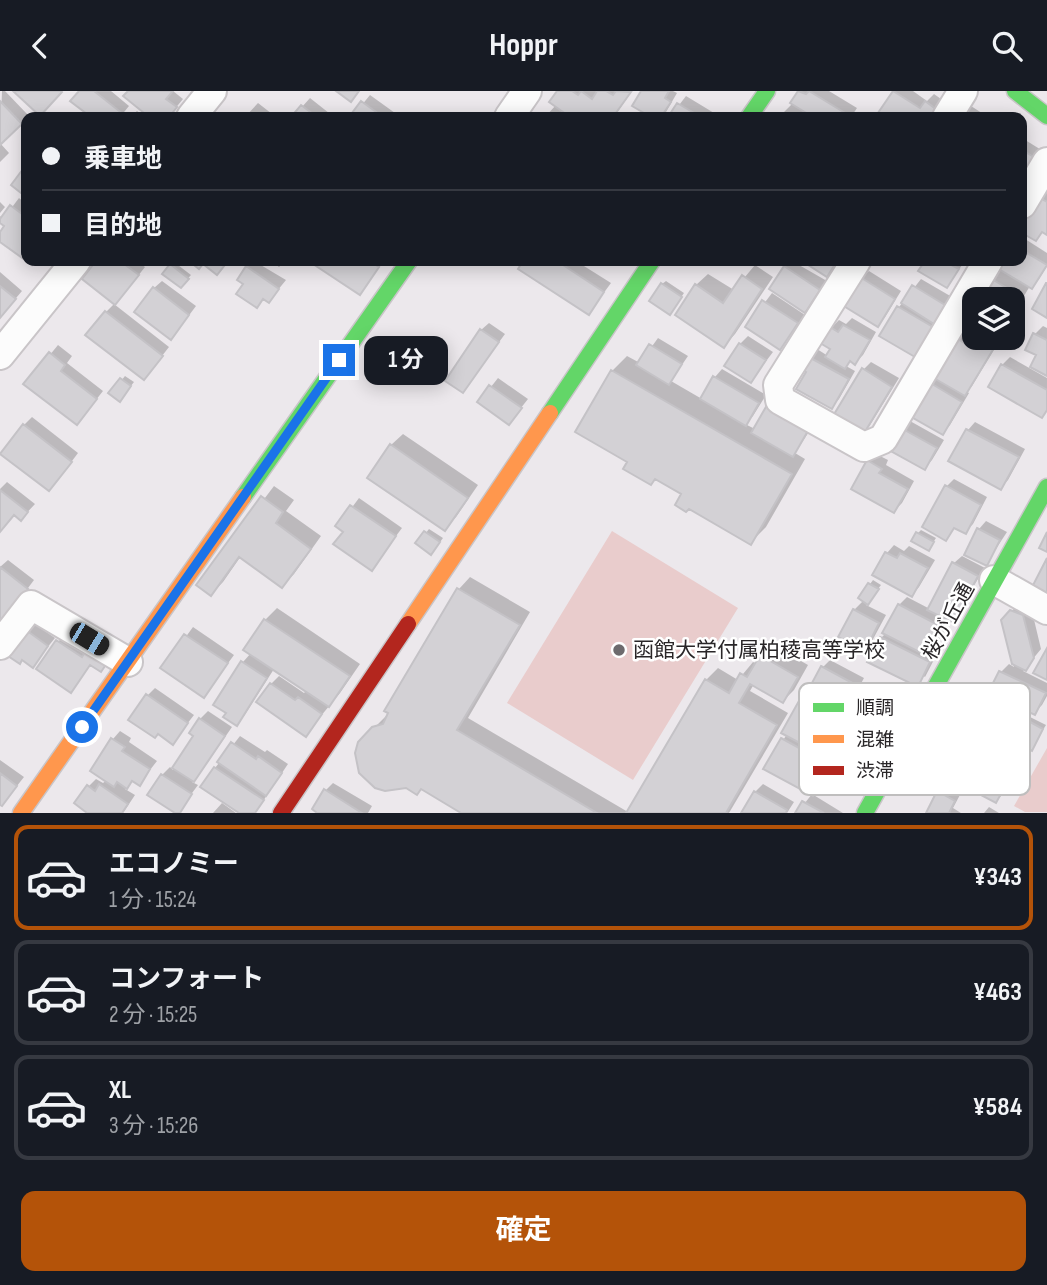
<!DOCTYPE html>
<html lang="ja">
<head>
<meta charset="utf-8">
<style>
  body { margin:0; font-family:"Sofia Sans Condensed","Noto Sans JP",sans-serif; background:#242831; color:#f1f3f6; height:100vh; display:flex; flex-direction:column; font-size:26px; white-space:nowrap }
  * { box-sizing:border-box; margin:0 }
  p { font-size:23px; color:#9ea1a6 }
  .icon { flex:none; width:38px; height:38px; fill:none; stroke:currentColor; stroke-width:2; stroke-linecap:round; stroke-linejoin:round }
  .map { position:relative; height:722px; overflow:hidden }
  .drawer { display:flex; flex-direction:column; background:#171b24; flex:1 }
  .drawer>* { flex:none }
  .guide { position:absolute; left:21px; top:21px; width:1006px; height:154px; border-radius:14px; box-shadow:0 4px 18px #0003; display:grid; align-content:center; height:154px; padding:0 21px; background:#171b24 }
  .tools { position:absolute; left:962px; top:196px; display:grid; gap:14px }
  .tools a { display:grid; place-items:center; width:63px; height:63px; border-radius:14px; background:#171b24; box-shadow:0 4px 18px #0003; font-size:35px }
  .end { position:absolute; width:32px; height:32px; margin:-16px; border:9px solid #1a73e8; background:#fff; box-shadow:0 0 0 4px #fff }
  .from { border-radius:50% }
  .bubble { position:absolute; height:49px; border-radius:14px; background:#171b24; box-shadow:0 4px 18px #0003; font-size:23px; font-weight:700; line-height:49px; text-align:center }
  .car { position:absolute; width:21px; height:42px; margin:-21px -10px; border-radius:9px; box-shadow:0 0 5px 2px #0007; background:linear-gradient(#222 24%,#8ab4d8 0 40%,#222 0 76%,#8ab4d8 0 86%,#222 0) }
  .guide b { display:flex; align-items:center; gap:24px; height:66px; font-size:26px }
  .guide b+b { border-top:2px solid #363941 }
  .guide i { width:18px; height:18px; background:#f1f3f6 }
  ul { padding:12px 0 0; list-style:none }
  li { display:flex; align-items:center; gap:21px; height:105px; margin:0 14px 10px; padding:0 7px; border:4px solid #363941; border-radius:14px }
  li div { flex:1 }
  li b { display:block; font-size:26px }
  li em { font-style:normal; font-weight:700 }
  li.on { border-color:#b45309 }
  li>.icon { width:63px; height:63px; stroke-width:1.5 }
  .primary-button { display:flex; gap:14px; margin-top:auto; padding:14px 21px }
  .primary-button a { flex:1; height:80px; border-radius:14px; background:#b45309; color:#fff; font-size:28px; font-weight:700; line-height:80px; text-align:center }
  header { display:flex; justify-content:space-between; align-items:center; height:91px; padding:0 21px; background:#171b24; font-size:32px; font-weight:700 }
  .map>svg:first-child { display:block }
</style>
</head>
<body>
<header><svg class="icon" aria-label="back" viewBox="0 0 24 24"><path d="M15 5l-7 7 7 7"/></svg>Hoppr<svg class="icon" aria-label="search" viewBox="0 0 24 24"><circle cx="10" cy="10" r="6"/><path d="M15 15l6 6"/></svg></header>
<div class="map">
<svg width="1047" height="722" viewBox="0 0 1047 722">
  <rect width="100%" height="100%" fill="#ece8ec"/>
  <!-- green -->
  <path fill="#e9cccc" d="M 612,440 L 738,517 L 633,689 L 507,612 Z
    M 1047,657 L 1047,721 L 1025,721 L 1014,715 Z"/>
  <!-- shadow -->
  <path fill="#0003" d="M 2,0 L 5,0 L 28,24 L 0,52 Z
    M 81,0 L 111,0 L 129,15 L 120,26 L 93,26 L 73,10 Z
    M 130,0 L 173,0 L 183,8 L 168,26 L 151,26 L 126,5 Z
    M 559,0 L 632,0 L 614,26 L 545,26 L 556,14 Z
    M 643,0 L 673,0 L 677,2 L 666,21 L 660,26 L 655,26 L 635,14 Z
    M 800,0 L 829,0 L 857,17 L 853,23 L 858,26 L 779,26 L 792,13 Z
    M 895,0 L 913,0 L 927,10 L 934,3 L 948,13 L 939,26 L 888,26 L 880,21 Z
    M 370,4 L 395,22 L 392,26 L 352,26 Z
    M 686,5 L 719,25 L 719,26 L 670,26 Z
    M 310,7 L 334,26 L 293,26 Z
    M 258,12 L 276,26 L 245,26 Z
    M 971,15 L 988,26 L 961,26 Z
    M 137,20 L 145,26 L 130,26 Z
    M 1022,47 L 1043,60 L 1022,90 Z
    M 0,52 L 9,62 L 0,71 Z
    M 1047,99 L 1047,142 L 1044,140 L 1036,148 L 1022,140 L 1022,135 L 1039,107 Z
    M 19,107 L 26,113 L 26,168 L 0,149 L 0,144 L 7,135 L 0,131 L 0,125 L 3,128 Z
    M 0,111 L 5,116 L 0,122 Z
    M 1022,146 L 1047,162 L 1047,175 L 1039,188 L 1030,195 L 1013,223 L 1013,208 L 979,208 L 991,188 L 1001,177 L 1000,176 L 1004,170 L 1022,170 Z
    M 99,170 L 137,170 L 145,176 L 123,204 L 114,213 L 169,256 L 151,279 L 106,221 L 115,212 L 84,188 Z
    M 254,170 L 286,189 L 269,210 L 265,207 L 257,215 L 247,176 Z
    M 271,170 L 286,170 L 279,176 Z
    M 317,170 L 384,170 L 360,202 L 315,172 Z
    M 525,170 L 576,170 L 611,192 L 589,222 L 520,178 Z
    M 792,170 L 827,190 L 805,219 L 785,176 Z
    M 905,170 L 917,170 L 912,174 Z
    M 927,170 L 965,170 L 947,195 L 921,180 Z
    M 174,171 L 191,184 L 184,192 L 171,174 Z
    M 755,174 L 773,186 L 735,243 L 724,255 L 696,194 L 708,183 L 734,199 Z
    M 869,180 L 901,200 L 885,226 L 877,234 L 861,187 Z
    M 0,181 L 22,200 L 0,226 Z
    M 921,188 L 952,206 L 922,256 L 914,264 L 881,244 L 899,216 Z
    M 162,190 L 196,215 L 178,239 L 154,197 Z
    M 666,190 L 684,202 L 673,218 L 662,193 Z
    M 772,202 L 805,224 L 780,257 L 747,235 Z
    M 852,227 L 876,241 L 863,264 L 855,272 L 851,269 L 846,275 L 855,280 L 839,308 L 831,316 L 808,280 L 803,277 L 817,258 L 828,265 L 833,257 L 831,237 L 839,229 L 846,233 Z
    M 489,232 L 505,243 L 463,300 L 481,239 Z
    M 1043,235 L 1047,237 L 1047,283 L 1038,263 L 1035,243 Z
    M 965,240 L 978,248 L 1001,247 L 972,295 L 967,301 L 969,302 L 950,334 L 943,342 L 910,324 L 957,248 Z
    M 748,245 L 773,261 L 751,290 L 740,253 Z
    M 658,247 L 688,265 L 671,290 L 702,308 L 715,286 L 722,278 L 766,304 L 753,325 L 745,333 L 755,338 L 816,330 L 795,362 L 805,368 L 766,436 L 751,451 L 683,403 L 630,371 L 612,280 L 627,265 L 640,272 Z
    M 58,254 L 72,265 L 67,272 L 103,300 L 84,324 L 26,293 Z
    M 1010,266 L 1047,287 L 1047,320 L 1042,325 L 1002,274 Z
    M 871,271 L 899,287 L 870,334 L 862,341 L 864,278 Z
    M 125,285 L 134,291 L 123,305 L 111,302 Z
    M 498,287 L 528,308 L 509,332 L 479,311 Z
    M 32,326 L 78,362 L 57,390 L 24,334 Z
    M 910,330 L 944,349 L 932,369 L 925,377 L 903,338 Z
    M 975,331 L 1025,358 L 1008,389 L 1000,397 L 951,369 L 968,339 Z
    M 403,343 L 478,394 L 456,426 L 444,438 L 391,354 Z
    M 876,363 L 888,369 L 886,374 L 914,390 L 902,412 L 894,420 L 869,370 Z
    M 954,388 L 987,406 L 973,433 L 965,441 L 956,436 L 946,447 L 946,396 Z
    M 7,391 L 35,413 L 21,428 L 14,423 L 0,439 L 0,398 Z
    M 274,395 L 294,409 L 286,420 L 321,445 L 294,483 L 282,495 L 241,465 L 223,491 L 211,503 L 199,494 Z
    M 359,407 L 402,437 L 372,477 L 345,440 L 338,435 Z
    M 986,430 L 1007,441 L 986,473 L 979,438 Z
    M 429,438 L 443,447 L 435,458 L 418,452 Z
    M 921,439 L 936,447 L 929,458 L 918,442 Z
    M 894,454 L 904,460 L 909,455 L 935,469 L 919,496 L 912,504 L 887,462 Z
    M 962,465 L 985,477 L 932,560 L 937,563 L 925,586 L 881,547 L 886,542 L 899,514 L 907,506 L 930,518 L 954,472 Z
    M 8,469 L 34,489 L 7,525 L 0,476 Z
    M 470,486 L 530,521 L 468,627 L 628,721 L 706,589 L 718,577 L 738,589 L 753,571 L 757,573 L 773,554 L 808,574 L 794,599 L 783,610 L 754,593 L 750,600 L 788,622 L 729,722 L 465,722 L 374,637 L 386,625 L 392,623 L 387,620 L 459,498 Z
    M 873,489 L 881,494 L 866,514 L 886,524 L 872,550 L 864,558 L 854,519 L 864,509 L 860,507 Z
    M 1019,512 L 1031,516 L 1041,558 L 1023,580 L 1047,592 L 1047,605 L 1042,614 L 1034,622 L 1023,616 L 1012,637 L 1005,644 L 976,624 L 968,609 L 976,601 L 985,606 L 992,598 L 1001,581 L 1009,573 L 1014,576 L 1003,530 Z
    M 277,517 L 360,573 L 340,602 L 305,644 L 271,593 L 279,585 L 304,602 L 307,599 L 274,578 L 244,625 L 237,632 L 228,622 L 216,613 L 243,571 L 251,562 L 265,529 Z
    M 35,533 L 55,547 L 33,574 L 23,568 L 27,540 Z
    M 193,536 L 234,564 L 204,605 L 163,577 Z
    M 65,542 L 108,571 L 91,573 L 71,600 L 38,578 Z
    M 830,569 L 864,587 L 849,615 L 841,623 L 816,609 L 808,622 L 827,633 L 814,653 L 820,656 L 832,636 L 840,629 L 874,649 L 860,672 L 852,680 L 834,670 L 820,695 L 812,703 L 843,722 L 797,722 L 812,703 L 766,677 L 787,643 L 802,609 L 808,603 L 823,576 Z
    M 155,597 L 194,624 L 173,651 L 147,605 Z
    M 208,620 L 232,636 L 201,681 L 192,691 L 198,694 L 178,721 L 162,684 L 170,676 L 173,679 L 196,645 L 200,628 Z
    M 1026,624 L 1046,634 L 1031,658 L 1022,627 Z
    M 120,640 L 131,647 L 129,651 L 157,670 L 139,693 L 134,689 L 125,698 L 135,704 L 123,722 L 91,722 L 88,696 L 96,688 L 103,692 L 107,689 L 92,679 L 113,648 Z
    M 240,645 L 265,661 L 267,659 L 288,673 L 255,722 L 215,677 Z
    M 983,665 L 1014,682 L 1004,702 L 996,710 L 975,673 Z
    M 0,669 L 24,686 L 9,705 L 0,712 Z
    M 333,692 L 372,715 L 368,722 L 321,722 L 325,700 Z
    M 763,693 L 794,711 L 787,722 L 743,722 L 755,701 Z
    M 947,694 L 961,702 L 953,717 L 961,722 L 928,722 L 939,702 Z
    M 222,712 L 236,722 L 213,722 Z
    M 989,716 L 999,722 L 984,722 Z"/>
  <!-- building -->
  <path fill="#d3d1d5" stroke="#c4c2c6" stroke-width="2" d="M 13,0 L 61,0 L 62,1 L 40,25 Z
    M 79,0 L 94,0 L 123,23 L 120,26 L 91,26 L 70,10 Z
    M 128,0 L 173,0 L 166,8 L 177,16 L 169,26 L 149,26 L 123,5 Z
    M 336,0 L 359,0 L 351,11 Z
    M 557,0 L 572,0 L 578,4 L 581,0 L 592,8 L 597,0 L 606,0 L 613,4 L 616,0 L 631,1 L 613,26 L 570,26 L 549,11 Z
    M 641,0 L 669,0 L 665,7 L 671,11 L 661,26 L 651,26 L 632,15 Z
    M 798,0 L 806,3 L 809,0 L 850,25 L 813,26 L 790,12 Z
    M 893,0 L 920,17 L 925,10 L 941,22 L 938,26 L 885,26 L 878,22 Z
    M 0,10 L 22,33 L 0,54 Z
    M 361,10 L 383,26 L 349,26 Z
    M 677,12 L 701,26 L 668,26 Z
    M 301,14 L 317,26 L 291,26 Z
    M 1022,59 L 1037,68 L 1022,92 Z
    M 26,74 L 26,106 L 11,94 Z
    M 1038,106 L 1047,111 L 1047,144 L 1042,141 L 1036,150 L 1022,142 L 1022,132 Z
    M 10,114 L 26,126 L 26,170 L 35,170 L 32,174 L 0,151 L 0,141 L 4,135 L 0,132 L 0,128 Z
    M 1022,159 L 1047,174 L 1032,198 L 997,177 L 1002,170 L 1022,170 Z
    M 96,170 L 120,170 L 139,184 L 115,214 L 82,188 Z
    M 189,170 L 228,170 L 217,184 L 203,173 L 199,178 Z
    M 315,170 L 369,170 L 379,176 L 360,204 L 313,173 Z
    M 523,170 L 557,170 L 604,201 L 589,224 L 518,178 Z
    M 802,170 L 837,170 L 827,186 Z
    M 925,170 L 944,170 L 959,178 L 947,197 L 918,180 Z
    M 170,173 L 189,188 L 181,197 L 162,183 Z
    M 246,175 L 279,198 L 269,212 L 263,208 L 257,217 L 236,203 L 243,193 L 237,189 Z
    M 784,175 L 820,199 L 805,222 L 769,198 Z
    M 742,184 L 762,198 L 724,257 L 675,224 L 695,193 L 723,212 Z
    M 860,186 L 895,208 L 878,236 L 842,214 Z
    M 990,187 L 1022,206 L 1013,220 L 1013,208 L 977,208 Z
    M 661,192 L 682,206 L 670,224 L 649,210 Z
    M 1046,192 L 1047,192 L 1047,227 L 1032,218 Z
    M 912,194 L 945,214 L 934,233 L 901,212 Z
    M 0,195 L 16,208 L 0,227 Z
    M 153,196 L 189,224 L 171,249 L 134,221 Z
    M 762,209 L 798,232 L 780,259 L 745,236 Z
    M 897,215 L 933,236 L 915,266 L 879,245 Z
    M 105,220 L 163,265 L 144,289 L 85,244 Z
    M 843,234 L 870,249 L 855,274 L 850,270 L 845,278 L 825,266 L 830,258 L 820,252 L 830,236 L 838,241 Z
    M 480,238 L 499,251 L 463,302 L 445,290 Z
    M 1033,242 L 1047,249 L 1047,285 L 1030,276 L 1036,264 L 1025,259 Z
    M 956,247 L 971,256 L 976,247 L 989,247 L 997,252 L 965,305 L 932,286 Z
    M 739,252 L 766,269 L 751,292 L 724,275 Z
    M 649,253 L 682,273 L 669,294 L 636,274 Z
    M 49,261 L 65,274 L 61,280 L 97,308 L 77,334 L 23,293 Z
    M 807,265 L 849,288 L 832,318 L 796,298 L 806,281 L 800,277 Z
    M 1001,273 L 1047,299 L 1047,319 L 1042,327 L 988,296 Z
    M 862,277 L 892,296 L 863,344 L 833,325 Z
    M 611,279 L 792,383 L 751,454 L 689,418 L 686,421 L 675,414 L 681,403 L 655,388 L 651,394 L 623,378 L 627,371 L 575,341 Z
    M 713,285 L 759,312 L 746,335 L 700,308 Z
    M 120,287 L 131,295 L 120,311 L 108,302 Z
    M 927,290 L 962,311 L 943,344 L 908,324 Z
    M 489,294 L 522,317 L 509,334 L 477,311 Z
    M 767,314 L 809,338 L 793,366 L 751,342 Z
    M 23,333 L 72,371 L 49,400 L 0,363 Z
    M 901,337 L 937,357 L 925,379 L 889,359 Z
    M 966,338 L 1019,366 L 1001,399 L 948,370 Z
    M 390,353 L 468,407 L 445,440 L 367,387 Z
    M 867,369 L 882,378 L 879,382 L 908,398 L 894,422 L 851,398 Z
    M 945,394 L 981,414 L 966,443 L 954,437 L 946,450 L 922,436 Z
    M 0,399 L 28,421 L 21,430 L 14,424 L 0,441 Z
    M 261,405 L 283,421 L 276,432 L 311,458 L 282,497 L 239,466 L 211,505 L 196,494 Z
    M 350,414 L 396,445 L 372,480 L 333,453 L 343,441 L 335,435 Z
    M 977,437 L 1000,449 L 987,475 L 964,464 Z
    M 424,440 L 440,451 L 431,464 L 415,452 Z
    M 916,441 L 934,451 L 929,460 L 911,450 Z
    M 1047,441 L 1047,461 L 1039,457 Z
    M 885,461 L 897,467 L 900,462 L 928,477 L 912,506 L 872,484 Z
    M 1047,467 L 1047,506 L 1031,498 Z
    M 952,471 L 978,485 L 954,532 L 927,519 Z
    M 0,476 L 28,498 L 0,533 Z
    M 868,492 L 879,498 L 868,514 L 858,507 Z
    M 457,497 L 520,534 L 457,639 L 597,722 L 461,722 L 421,698 L 417,704 L 406,697 L 385,700 L 375,697 L 359,682 L 355,662 L 358,651 L 372,636 L 383,633 L 388,622 L 384,620 Z
    M 898,513 L 944,537 L 929,566 L 882,542 Z
    M 853,518 L 879,532 L 865,560 L 838,546 Z
    M 1010,519 L 1023,524 L 1034,567 L 1026,580 L 1012,573 L 1001,529 Z
    M 264,528 L 350,585 L 329,616 L 243,559 Z
    M 26,539 L 48,555 L 33,577 L 22,569 L 20,573 L 8,565 Z
    M 184,543 L 228,572 L 204,607 L 160,577 Z
    M 880,546 L 930,571 L 918,596 L 867,571 Z
    M 56,549 L 82,566 L 87,558 L 107,572 L 101,581 L 90,574 L 71,602 L 36,578 Z
    M 1047,557 L 1047,589 L 1033,582 Z
    M 760,564 L 798,586 L 783,612 L 750,593 L 739,612 L 777,634 L 726,722 L 626,722 L 705,588 L 729,602 L 740,582 L 747,586 Z
    M 241,570 L 267,587 L 237,635 L 223,626 L 226,622 L 213,614 Z
    M 821,575 L 858,595 L 841,625 L 805,605 Z
    M 999,580 L 1046,602 L 1035,624 L 988,602 Z
    M 270,592 L 295,609 L 298,606 L 322,623 L 306,646 L 256,611 Z
    M 146,603 L 188,632 L 173,654 L 158,643 L 155,647 L 128,629 Z
    M 800,608 L 811,614 L 802,631 L 821,641 L 811,658 L 781,642 Z
    M 1021,626 L 1043,638 L 1032,660 L 1009,648 Z
    M 199,627 L 225,645 L 194,691 L 172,677 L 193,645 L 189,642 Z
    M 111,647 L 125,656 L 122,660 L 150,678 L 140,695 L 132,690 L 127,698 L 117,691 L 114,696 L 90,680 Z
    M 781,647 L 830,674 L 813,705 L 763,678 Z
    M 231,651 L 256,668 L 258,665 L 282,682 L 266,705 L 217,671 Z
    M 973,672 L 1008,690 L 996,712 L 962,694 Z
    M 214,676 L 264,709 L 255,722 L 239,722 L 200,696 Z
    M 0,682 L 17,695 L 2,715 L 0,714 Z
    M 161,683 L 192,703 L 180,722 L 175,722 L 147,704 Z
    M 99,693 L 128,713 L 122,722 L 87,722 L 74,712 L 87,694 L 95,700 Z
    M 324,698 L 362,722 L 317,722 L 312,718 Z
    M 754,700 L 787,719 L 786,722 L 741,722 Z
    M 937,700 L 955,710 L 949,722 L 926,722 Z
    M 802,710 L 824,722 L 795,722 Z"/>
  <g fill="none" stroke-linecap="round" stroke-linejoin="round">
    <!-- street casing -->
    <g stroke="#c9c5c8" stroke-width="32">
      <path id="street" d="M 191,26 L 212,0
        M 509,26 L 527,0
        M 947,26 L 963,0
        M 1022,113 L 1047,71
        M 856,170 L 778,294 L 780,309 L 864,356 L 883,348 L 988,170
        M 0,264 L 76,170
        M 994,489 L 1047,519
        M 0,554 L 31,514 L 128,571"/>
    </g>
    <!-- fast casing -->
    <g stroke="#c9c5c8" stroke-width="19">
      <path id="fast" d="M 1015,0 L 1047,25
        M 749,26 L 767,0
        M 550,322 L 652,170
        M 243,406 L 409,170
        M 865,722 L 1047,396"/>
    </g>
    <!-- slow casing -->
    <g stroke="#c9c5c8" stroke-width="19">
      <path id="slow" d="M 408,533 L 550,322
        M 21,722 L 243,406"/>
    </g>
    <!-- jam casing -->
    <g stroke="#c9c5c8" stroke-width="19">
      <path id="jam" d="M 281,722 L 408,533"/>
    </g>
    <!-- street -->
    <use href="#street" stroke="#fcfcfc" stroke-width="28"/>
    <!-- fast -->
    <use href="#fast" stroke="#63d668" stroke-width="16"/>
    <!-- slow -->
    <use href="#slow" stroke="#ff974d" stroke-width="16"/>
    <!-- jam -->
    <use href="#jam" stroke="#b3261e" stroke-width="16"/>
  </g>
  <g fill="none" stroke-linecap="round" stroke-linejoin="round">
    <!-- route -->
    <path stroke="#1a73e8" stroke-width="9" d="M 82,636 L 339,269"/>
  </g>
  <!-- markers -->
  <circle fill="#6d6a6d" stroke="#fff" stroke-width="2.5" cx="619" cy="559" r="7"/>
  <g text-anchor="middle" stroke-width="5" stroke-linejoin="round" paint-order="stroke">
    <!-- street labels -->
    <g font-size="21" fill="#292628" stroke="#fff">
      <text transform="translate(948 530) rotate(-61)" y="7">桜が丘通</text>
    </g>
    <!-- poi labels -->
    <g font-size="21" fill="#292628" stroke="#fff" text-anchor="start">
      <text x="633" y="566">函館大学付属柏稜高等学校</text>
    </g>
  </g>
  <!-- legend -->
  <rect x="799" y="592" width="231" height="112" rx="10" fill="#fff" stroke="#bfbebe" stroke-width="2"/>
  <rect x="813" y="612" width="31" height="9" fill="#63d668"/>
  <rect x="813" y="644" width="31" height="8" fill="#ff974d"/>
  <rect x="813" y="675" width="31" height="9" fill="#b3261e"/>
  <g font-size="19" fill="#292628">
    <text x="856" y="623">順調</text>
    <text x="856" y="655">混雑</text>
    <text x="856" y="686">渋滞</text>
  </g>
</svg>
<div class="tools">
<a><svg class="icon" aria-label="layers" viewBox="0 0 24 24"><path d="M12 4l9 5-9 5-9-5zM3 14l9 5 9-5"/></svg></a>
</div>
<i class="end from" style="left:82px;top:636px"></i>
<i class="end" style="left:339px;top:269px"></i>
<div class="bubble" style="left:364px;top:245px;width:84px">1 分</div>
<i class="car" style="left:89px;top:548px;rotate:121deg"></i>
<div class="guide">
<b><i class="from"></i>乗車地</b>
<b><i></i>目的地</b>
</div>
</div>
<section class="drawer">
<ul>
<li class="on"><svg class="icon" aria-label="car" viewBox="0 0 24 24"><path d="M5 17H2v-5l4-1 3-4h7l3 4 3 1v5h-3M9 17h6M6 11h13"/><circle cx="7" cy="17" r="2"/><circle cx="17" cy="17" r="2"/></svg><div><b>エコノミー</b><p>1 分 · 15:24</p></div><em>¥343</em></li>
<li><svg class="icon" aria-label="car" viewBox="0 0 24 24"><path d="M5 17H2v-5l4-1 3-4h7l3 4 3 1v5h-3M9 17h6M6 11h13"/><circle cx="7" cy="17" r="2"/><circle cx="17" cy="17" r="2"/></svg><div><b>コンフォート</b><p>2 分 · 15:25</p></div><em>¥463</em></li>
<li><svg class="icon" aria-label="car" viewBox="0 0 24 24"><path d="M5 17H2v-5l4-1 3-4h7l3 4 3 1v5h-3M9 17h6M6 11h13"/><circle cx="7" cy="17" r="2"/><circle cx="17" cy="17" r="2"/></svg><div><b>XL</b><p>3 分 · 15:26</p></div><em>¥584</em></li>
</ul>
<div class="primary-button"><a>確定</a></div>
</section>
</body>
</html>
